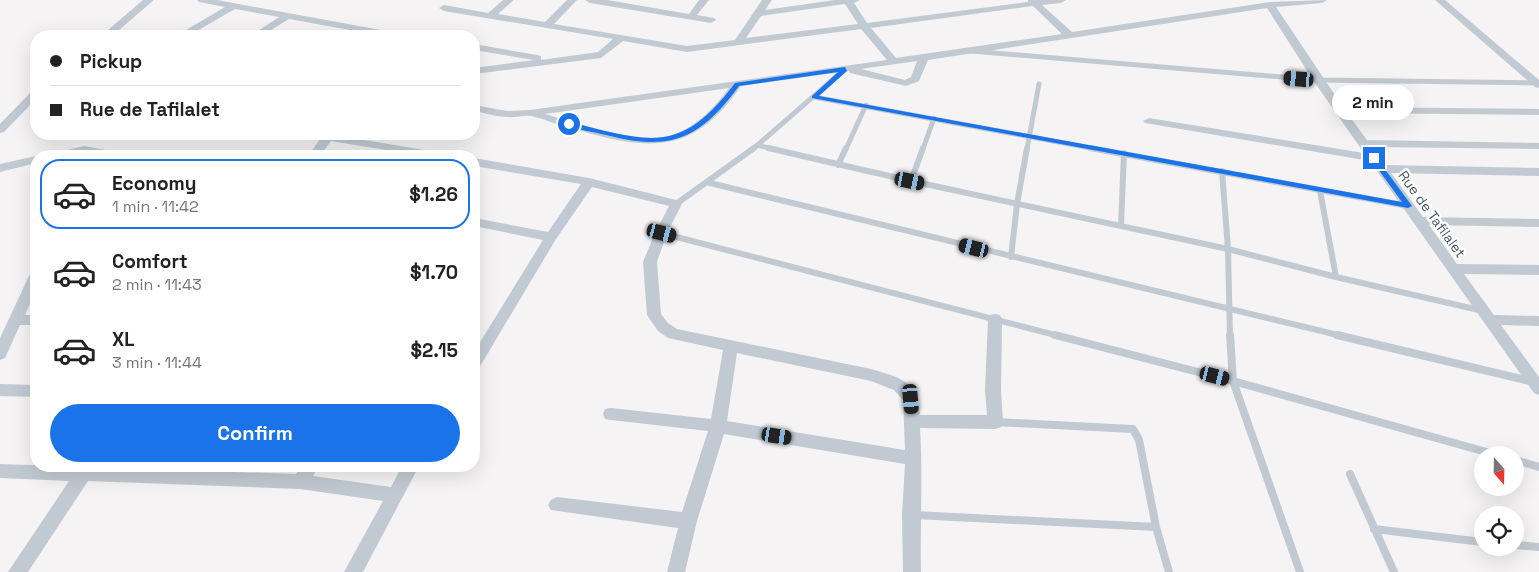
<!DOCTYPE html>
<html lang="en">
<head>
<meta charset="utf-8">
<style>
  body { margin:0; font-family:"Space Grotesk",sans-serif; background:#f6f6f6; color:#222; height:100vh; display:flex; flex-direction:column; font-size:19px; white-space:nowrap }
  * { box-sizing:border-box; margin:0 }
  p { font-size:16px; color:#767676 }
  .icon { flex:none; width:28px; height:28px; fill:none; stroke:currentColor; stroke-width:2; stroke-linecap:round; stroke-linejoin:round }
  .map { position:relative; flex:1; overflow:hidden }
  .side { position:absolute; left:30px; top:150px; width:450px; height:322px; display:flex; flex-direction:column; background:#fff; border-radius:20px; box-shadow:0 5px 20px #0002 }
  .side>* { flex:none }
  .top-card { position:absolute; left:30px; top:30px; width:450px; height:110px; border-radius:20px; box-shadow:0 5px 20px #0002; display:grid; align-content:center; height:110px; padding:0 20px; background:#fff }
  .needle { width:32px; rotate:160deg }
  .buttons { position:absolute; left:1474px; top:446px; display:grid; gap:10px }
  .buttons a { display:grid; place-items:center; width:50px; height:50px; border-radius:50%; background:#fff; box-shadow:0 5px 20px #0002; font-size:25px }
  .end { position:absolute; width:22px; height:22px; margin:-11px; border:6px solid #1a73e8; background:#fff; box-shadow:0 0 0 2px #fff }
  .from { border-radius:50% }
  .bubble { position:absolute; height:35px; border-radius:18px; background:#fff; box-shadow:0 5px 20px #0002; font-size:16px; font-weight:800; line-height:35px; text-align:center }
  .car { position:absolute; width:15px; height:30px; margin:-15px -8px; border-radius:6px; box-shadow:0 0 4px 1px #0007; background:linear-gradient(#222 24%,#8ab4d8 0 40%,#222 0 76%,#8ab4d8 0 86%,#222 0) }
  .top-card b { display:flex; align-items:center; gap:18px; height:48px; font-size:19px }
  .top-card b+b { border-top:1px solid #e0e0e0 }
  .top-card i { width:12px; height:12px; background:#222 }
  ul { padding:9px 0 0; list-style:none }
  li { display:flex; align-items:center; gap:15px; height:70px; margin:0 10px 8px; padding:0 10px; border:2px solid transparent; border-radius:20px }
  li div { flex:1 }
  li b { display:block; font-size:19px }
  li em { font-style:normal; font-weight:800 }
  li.active { border-color:#1a73e8 }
  li>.icon { width:45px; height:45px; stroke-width:1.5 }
  .cta { display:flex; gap:10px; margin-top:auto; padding:10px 20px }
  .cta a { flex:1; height:58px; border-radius:30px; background:#1a73e8; color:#fff; font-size:20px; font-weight:800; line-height:58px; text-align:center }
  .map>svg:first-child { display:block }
</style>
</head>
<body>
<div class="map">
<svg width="1539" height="572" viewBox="0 0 1539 572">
  <rect width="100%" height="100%" fill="#f5f3f3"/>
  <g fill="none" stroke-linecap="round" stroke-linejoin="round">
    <!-- lane-far2 -->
    <path stroke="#c1cad2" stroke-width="5" d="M 971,51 L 1318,80 L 1537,83
      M 814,97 L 1096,149
      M 757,145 L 773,149
      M 753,149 L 845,69
      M 846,149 L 866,105
      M 923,149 L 934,118
      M 1027,149 L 1039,84"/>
    <!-- lane-far1 -->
    <path stroke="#c1cad2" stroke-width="6" d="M 768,148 L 911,181 L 1228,249 L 1336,277 L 1483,311
      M 1090,148 L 1408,206
      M 838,165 L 846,148
      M 1222,171 L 1228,249 L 1230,336
      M 911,181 L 923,148
      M 710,183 L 1342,336
      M 1320,191 L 1336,277
      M 676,204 L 754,148
      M 1121,226 L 1124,153
      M 661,233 L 1059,336
      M 1011,257 L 1017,204 L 1027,148"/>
    <!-- lane -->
    <path stroke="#c1cad2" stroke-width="8" d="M 1055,335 L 1233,381 L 1497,455
      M 1230,335 L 1233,381 L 1300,572
      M 1337,335 L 1534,382
      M 995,422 L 1133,429 L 1139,440 L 1156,527 L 1169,572
      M 1515,460 L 1539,467
      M 1350,474 L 1394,572
      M 914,515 L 1156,527
      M 1374,529 L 1482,542
      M 1515,545 L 1539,547"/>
    <!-- street -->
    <path fill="#c1cad2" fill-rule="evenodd" d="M 143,0 L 154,0 L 112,36 L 101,36 Z
      M 197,0 L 217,0 L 397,33 L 402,36 L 383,36 L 289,19 L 261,36 L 250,36 L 279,17 L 235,9 L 188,36 L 176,36 L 225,7 L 199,2 Z
      M 503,0 L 514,0 L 498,14 L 545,22 L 567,0 L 577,0 L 554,24 L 687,46 L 735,40 L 762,0 L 772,0 L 765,10 L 835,0 L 860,0 L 854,3 L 867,23 L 1028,2 L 1028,0 L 1066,0 L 1061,3 L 1042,5 L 1072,32 L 1270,2 L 1327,0 L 1322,3 L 1276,7 L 1343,107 L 1539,109 L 1539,115 L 1347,113 L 1367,140 L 1539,143 L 1539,149 L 1372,147 L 1385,165 L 1539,168 L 1539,176 L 1391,173 L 1423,217 L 1539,219 L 1539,227 L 1429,225 L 1457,264 L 1539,265 L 1539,275 L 1464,274 L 1494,315 L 1539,316 L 1539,326 L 1501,325 L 1539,377 L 1539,395 L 1534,393 L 1370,161 L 1145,123 L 1143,121 L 1149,118 L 1364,153 L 1313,80 L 1267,8 L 928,60 L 919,81 L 906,86 L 850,73 L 849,71 L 741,86 C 690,160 643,149 567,127 C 555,124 542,118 531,116 C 523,115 515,118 508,117 C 497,117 485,113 474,111 L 474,105 L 507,111 L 530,110 L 887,60 L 861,29 L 687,52 L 623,41 L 601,58 L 474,74 L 474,68 L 534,60 L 474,50 L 474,44 L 537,55 L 541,56 L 541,60 L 598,52 L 613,39 L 444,11 L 439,8 L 444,5 L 488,13 ZM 845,4 L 858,24 L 746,38 L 761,16 ZM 1033,6 L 1062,34 L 896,58 L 871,28 ZM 917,61 L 911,77 L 905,80 L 861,69 ZM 729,88 C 715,107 696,127 673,135 C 640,146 579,123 545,114 Z
      M 585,0 L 607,0 L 689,14 L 699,0 L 709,0 L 697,15 L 714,18 L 716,20 L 711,23 L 590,3 Z
      M 1435,0 L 1445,0 L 1539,80 L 1539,88 L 1535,87 Z
      M 36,90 L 36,99 L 4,132 L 0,133 L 0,124 L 32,91 Z
      M 304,134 L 329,134 L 442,153 L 448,156 L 422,156 L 331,141 L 320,156 L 308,156 L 320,139 L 305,136 Z
      M 84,146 L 121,153 L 127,156 L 104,156 L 84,152 L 68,156 L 48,156 L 50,154 Z
      M 36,156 L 36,163 L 0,172 L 0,164 Z
      M 474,158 L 589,178 L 680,201 L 682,204 L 667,233 L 657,262 L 661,314 L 668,323 L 677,329 L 871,369 C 900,378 918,380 920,415 L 987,415 L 985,390 L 988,319 L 990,315 L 995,314 L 1000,315 L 1002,319 L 1001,390 L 1003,422 L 1001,427 L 995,429 L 920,428 C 923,476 920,524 921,572 L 903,572 L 902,515 L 905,464 L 724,434 L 697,521 L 685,572 L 667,572 L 678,528 L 551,510 L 548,505 L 551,500 L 557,497 L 682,512 L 708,431 L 611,420 L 605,419 L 603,414 L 605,409 L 611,408 L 711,419 L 723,350 L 668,338 L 658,331 L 647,315 L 643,262 L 655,233 L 669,206 L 592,187 L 556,239 L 479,368 L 474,370 L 474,352 L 543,240 L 474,226 L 474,218 L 548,232 L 581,184 L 474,166 ZM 737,353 L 871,381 L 894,390 L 903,400 L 905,450 L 727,421 Z
      M 36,271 L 36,290 L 25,315 L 36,315 L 36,325 L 20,325 L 5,358 L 0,360 L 0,338 L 29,276 L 31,273 Z
      M 0,384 L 36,385 L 36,397 L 0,396 Z
      M 0,464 L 296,474 L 301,466 L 319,466 L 313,476 L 391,487 L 402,466 L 419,466 L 363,572 L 344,572 L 383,501 L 300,489 L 88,481 L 28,572 L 8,572 L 69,481 L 0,478 Z"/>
  </g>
  <!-- route -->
  <path fill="#1a73e8" d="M 845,67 L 847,71 L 819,96 L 1402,202 L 1370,158 L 1374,156 L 1376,157 L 1412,206 L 1408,208 L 812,98 L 812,96 L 838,72 L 739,86 C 700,139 671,152 606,135 C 594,132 576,130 566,124 L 569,122 C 648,141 680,157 735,83 Z"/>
  <g text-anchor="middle" stroke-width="5" stroke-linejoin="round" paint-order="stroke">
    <!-- street labels -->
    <g font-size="14" fill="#4a5661" stroke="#fff">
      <text transform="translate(1432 214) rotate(54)" y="5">Rue de Tafilalet</text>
    </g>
  </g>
</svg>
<div class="buttons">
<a><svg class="needle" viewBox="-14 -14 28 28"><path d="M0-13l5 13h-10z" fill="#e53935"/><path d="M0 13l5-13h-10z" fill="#767676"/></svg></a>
<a><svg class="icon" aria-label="locate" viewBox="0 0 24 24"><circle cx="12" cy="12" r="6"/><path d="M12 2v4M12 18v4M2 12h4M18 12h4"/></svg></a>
</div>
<i class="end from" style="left:569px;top:124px"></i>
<i class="end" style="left:1374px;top:158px"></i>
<div class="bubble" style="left:1332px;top:85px;width:82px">2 min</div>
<i class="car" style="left:1299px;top:79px;rotate:275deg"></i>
<i class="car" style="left:910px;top:181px;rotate:102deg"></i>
<i class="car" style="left:662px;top:233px;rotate:105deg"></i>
<i class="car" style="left:974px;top:248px;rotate:284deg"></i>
<i class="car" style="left:1215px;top:376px;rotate:104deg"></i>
<i class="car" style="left:911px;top:399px;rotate:175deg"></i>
<i class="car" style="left:777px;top:436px;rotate:99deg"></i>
<div class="top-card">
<b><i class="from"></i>Pickup</b>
<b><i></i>Rue de Tafilalet</b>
</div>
<section class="side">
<ul>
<li class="active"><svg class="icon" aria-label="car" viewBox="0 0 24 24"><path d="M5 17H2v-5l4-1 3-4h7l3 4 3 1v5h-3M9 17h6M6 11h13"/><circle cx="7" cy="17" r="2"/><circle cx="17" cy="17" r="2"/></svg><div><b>Economy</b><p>1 min · 11:42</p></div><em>$1.26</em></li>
<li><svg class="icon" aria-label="car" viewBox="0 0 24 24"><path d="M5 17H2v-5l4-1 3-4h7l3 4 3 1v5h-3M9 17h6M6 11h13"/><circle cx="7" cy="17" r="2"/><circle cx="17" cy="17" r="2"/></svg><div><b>Comfort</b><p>2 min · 11:43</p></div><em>$1.70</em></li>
<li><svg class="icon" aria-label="car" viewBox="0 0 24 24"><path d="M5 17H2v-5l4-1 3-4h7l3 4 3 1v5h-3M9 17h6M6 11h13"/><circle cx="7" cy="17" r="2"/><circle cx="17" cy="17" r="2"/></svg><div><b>XL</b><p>3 min · 11:44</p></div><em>$2.15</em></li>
</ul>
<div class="cta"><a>Confirm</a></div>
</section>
</div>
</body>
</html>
